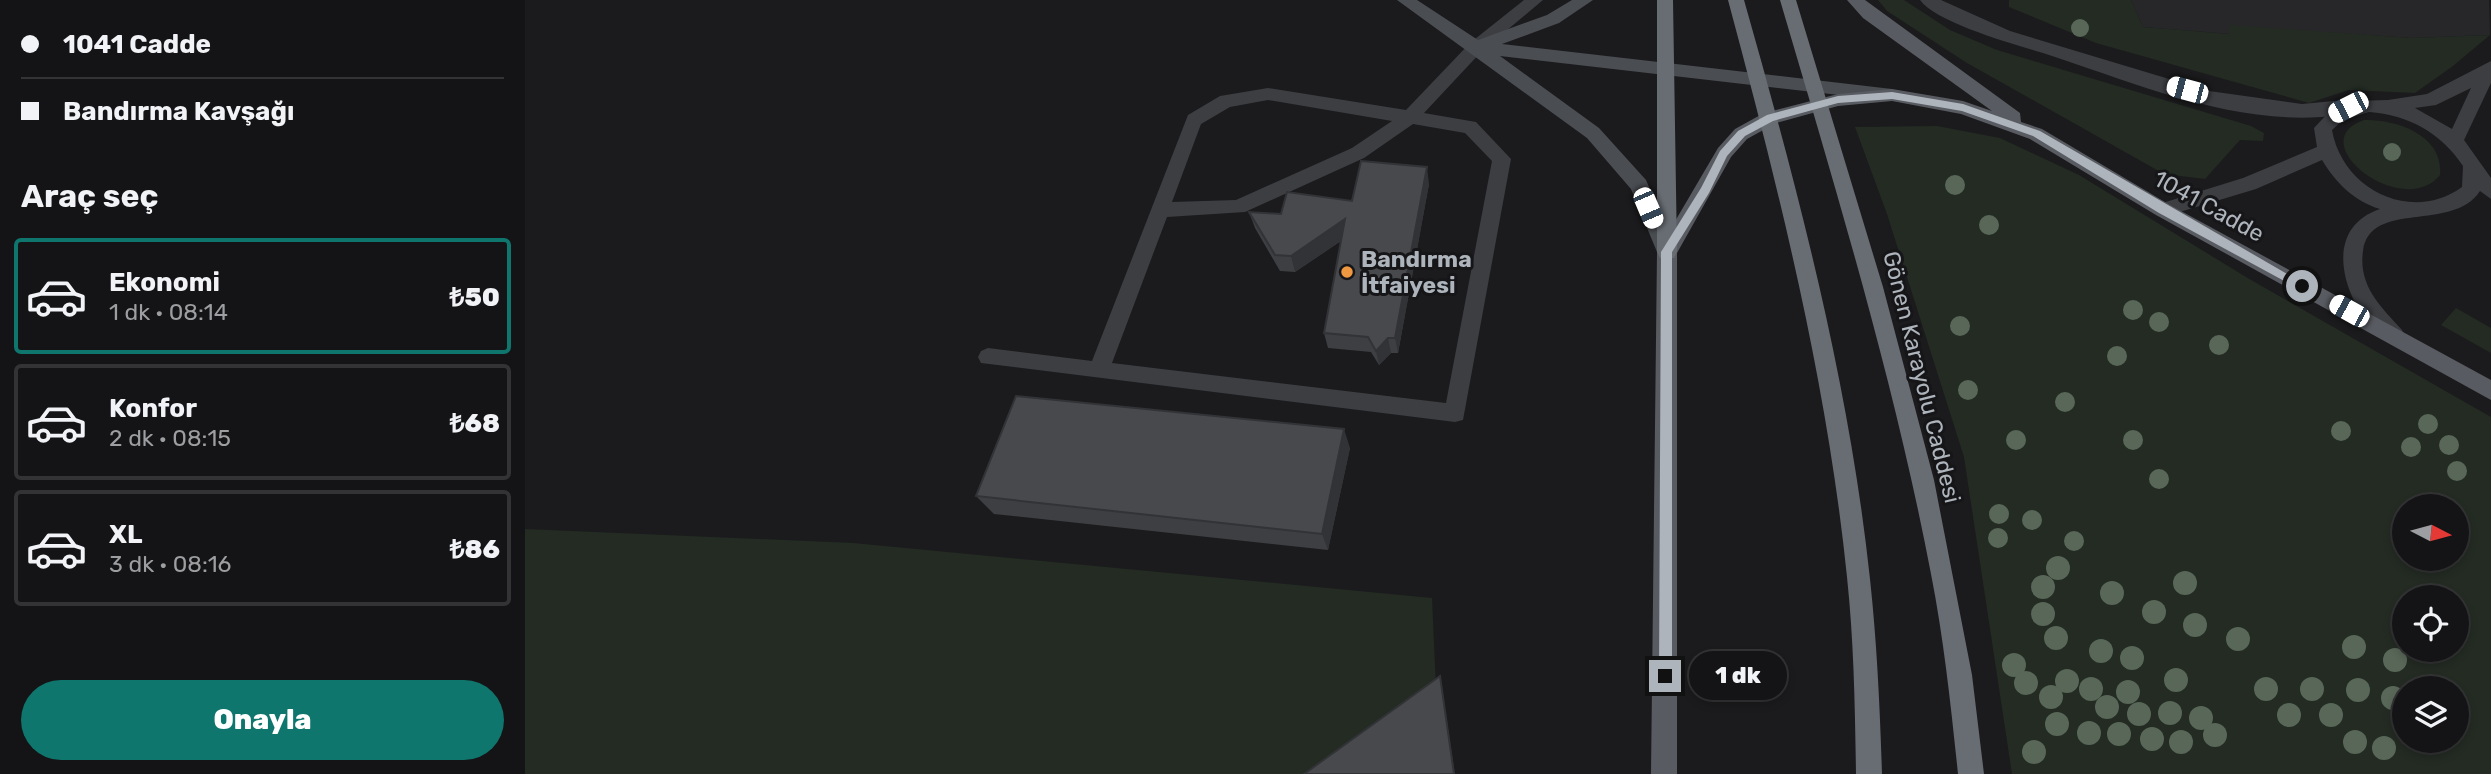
<!DOCTYPE html>
<html lang="tr">
<head>
<meta charset="utf-8">
<style>
  body { margin:0; font-family:Rubik,sans-serif; background:#212123; color:#f1f3f6; height:100vh; display:flex; flex-direction:column; font-size:26px; white-space:nowrap }
  * { box-sizing:border-box; margin:0 }
  p { font-size:23px; color:#9d9ea1 }
  .icon { flex:none; width:38px; height:38px; fill:none; stroke:currentColor; stroke-width:2; stroke-linecap:round; stroke-linejoin:round }
  .map { position:relative; flex:1; overflow:hidden }
  .details { display:flex; flex-direction:column; background:#141416; width:525px }
  .details>* { flex:none }
  .top-card { display:grid; align-content:center; height:154px; padding:0 21px; background:#141416 }
  .needle { width:46px; rotate:96deg }
  .buttons { position:absolute; left:1867px; top:494px; display:grid; gap:14px }
  .buttons a { display:grid; place-items:center; width:77px; height:77px; border-radius:50%; background:#141416; box-shadow:0 4px 10px #0003,0 0 0 2px #333335; font-size:35px }
  .end { position:absolute; width:32px; height:32px; margin:-16px; border:9px solid #aeb4bc; background:#111; box-shadow:0 0 0 4px #111 }
  .from { border-radius:50% }
  .bubble { position:absolute; height:49px; border-radius:24px; background:#141416; box-shadow:0 4px 10px #0003,0 0 0 2px #333335; font-size:23px; font-weight:800; line-height:49px; text-align:center }
  .car { position:absolute; width:21px; height:42px; margin:-21px -10px; border-radius:9px; box-shadow:0 0 5px 2px #0007; background:linear-gradient(#fff 24%,#345 0 40%,#fff 0 76%,#345 0 86%,#fff 0) }
  .top-card b { display:flex; align-items:center; gap:24px; height:66px; font-size:26px }
  .top-card b+b { border-top:2px solid #333335 }
  .top-card i { width:18px; height:18px; background:#f1f3f6 }
  ul { padding:0; list-style:none }
  li { display:flex; align-items:center; gap:21px; height:116px; margin:0 14px 10px; padding:0 7px; border:4px solid #333335; border-radius:7px }
  li div { flex:1 }
  li b { display:block; font-size:26px }
  li em { font-style:normal; font-weight:800 }
  li.active { border-color:#0f766e }
  li>.icon { width:63px; height:63px; stroke-width:1.5 }
  h2 { padding:0 21px; font-size:32px; line-height:84px }
  .cta { display:flex; gap:14px; margin-top:auto; padding:14px 21px }
  .cta a { flex:1; height:80px; border-radius:42px; background:#0f766e; color:#fff; font-size:28px; font-weight:800; line-height:80px; text-align:center }
  main { display:flex; flex:1; min-height:0 }
  .map>svg:first-child { display:block }
</style>
</head>
<body>
<main>
<section class="details">
<div class="top-card">
<b><i class="from"></i>1041 Cadde</b>
<b><i></i>Bandırma Kavşağı</b>
</div>
<h2>Araç seç</h2>
<ul>
<li class="active"><svg class="icon" aria-label="car" viewBox="0 0 24 24"><path d="M5 17H2v-5l4-1 3-4h7l3 4 3 1v5h-3M9 17h6M6 11h13"/><circle cx="7" cy="17" r="2"/><circle cx="17" cy="17" r="2"/></svg><div><b>Ekonomi</b><p>1 dk · 08:14</p></div><em>₺50</em></li>
<li><svg class="icon" aria-label="car" viewBox="0 0 24 24"><path d="M5 17H2v-5l4-1 3-4h7l3 4 3 1v5h-3M9 17h6M6 11h13"/><circle cx="7" cy="17" r="2"/><circle cx="17" cy="17" r="2"/></svg><div><b>Konfor</b><p>2 dk · 08:15</p></div><em>₺68</em></li>
<li><svg class="icon" aria-label="car" viewBox="0 0 24 24"><path d="M5 17H2v-5l4-1 3-4h7l3 4 3 1v5h-3M9 17h6M6 11h13"/><circle cx="7" cy="17" r="2"/><circle cx="17" cy="17" r="2"/></svg><div><b>XL</b><p>3 dk · 08:16</p></div><em>₺86</em></li>
</ul>
<div class="cta"><a>Onayla</a></div>
</section>
<div class="map">
<svg width="1966" height="774" viewBox="0 0 1966 774">
  <rect width="100%" height="100%" fill="#1b1b1d"/>
  <!-- built -->
  <path fill="#27272a" d="M 1606,0 L 1964,0 L 1965,35 L 1887,38 L 1705,26 L 1706,34 L 1618,27 Z"/>
  <!-- green -->
  <path fill="#232b23" fill-rule="evenodd" d="M 1353,0 L 1379,0 L 1425,30 L 1472,50 L 1726,126 L 1739,133 L 1738,141 L 1715,140 L 1680,179 L 1639,174 L 1442,63 L 1362,11 Z
    M 1484,0 L 1606,0 L 1618,27 L 1705,34 L 1704,25 L 1887,38 L 1965,35 L 1928,66 L 1890,93 L 1824,90 L 1784,103 L 1571,43 L 1484,7 Z
    M 1839,120 C 1871,119 1919,135 1915,175 C 1878,221 1775,142 1839,120 Z
    M 1412,126 L 1475,138 L 1554,175 L 1726,280 L 1966,417 L 1966,774 L 1487,774 L 1439,457 L 1362,214 L 1330,127 ZM 1880,506 L 1932,506 L 1932,558 L 1880,558 ZM 1880,597 L 1932,597 L 1932,649 L 1880,649 ZM 1880,688 L 1932,688 L 1932,740 L 1880,740 Z
    M 1931,308 L 1966,328 L 1966,353 L 1916,325 Z
    M 0,529 L 328,543 L 907,598 L 911,688 L 788,774 L 0,774 Z"/>
  <g fill="none" stroke-linecap="round" stroke-linejoin="round">
    <!-- lane -->
    <path fill="#3c3e42" fill-rule="evenodd" d="M 999,0 L 1018,0 L 957,51 L 899,113 L 951,122 L 986,159 L 938,420 L 930,422 L 456,363 L 453,357 L 456,351 L 463,348 L 567,361 L 663,115 L 695,96 L 743,88 L 881,110 L 945,43 ZM 743,100 L 867,121 L 827,148 L 711,200 L 647,202 L 676,124 L 705,107 ZM 888,124 L 940,133 L 967,161 L 921,403 L 587,363 L 642,217 L 720,212 L 839,158 Z
      M 1395,0 L 1416,0 L 1485,31 L 1684,91 L 1777,104 L 1830,99 L 1839,106 C 1834,114 1824,113 1815,115 C 1716,129 1613,84 1521,54 C 1492,45 1411,23 1395,0 Z"/>
    <!-- street -->
    <path fill="#3c3e42" fill-rule="evenodd" d="M 1966,61 L 1966,83 L 1939,140 L 1966,178 L 1966,199 L 1955,191 C 1928,233 1845,199 1838,251 C 1833,286 1856,307 1877,330 L 1880,336 L 1877,342 C 1846,353 1775,236 1855,209 C 1829,201 1811,183 1797,160 L 1731,189 L 1638,217 L 1629,210 L 1631,205 L 1718,178 L 1792,147 L 1789,128 L 1805,111 L 1827,101 L 1863,100 L 1902,94 ZM 1946,88 L 1927,129 L 1890,108 L 1911,105 ZM 1844,112 C 1884,115 1916,133 1938,166 L 1937,187 C 1886,224 1817,189 1807,130 L 1818,120 Z"/>
    <!-- secondary -->
    <path fill="#4a4d52" fill-rule="evenodd" d="M 872,0 L 892,0 L 953,40 L 1022,15 L 1047,0 L 1068,0 L 1034,23 L 977,44 L 1367,89 L 1376,95 L 1367,101 L 975,56 L 1074,128 L 1121,180 L 1152,252 L 1149,258 L 1135,258 L 1132,252 L 1106,189 L 1062,138 Z"/>
    <!-- primary -->
    <path fill="#585b61" fill-rule="evenodd" d="M 1322,0 L 1340,0 L 1495,113 L 1496,122 L 1517,129 L 1645,205 L 1966,380 L 1966,400 L 1631,215 L 1505,139 L 1436,114 L 1367,101 L 1313,106 L 1251,123 L 1222,139 L 1206,157 L 1152,253 L 1152,774 L 1126,774 L 1132,252 L 1193,148 L 1210,129 L 1239,113 L 1313,94 L 1367,89 L 1438,101 L 1467,111 L 1338,18 Z"/>
    <!-- highway -->
    <path fill="#686d73" fill-rule="evenodd" d="M 1132,0 L 1148,0 L 1152,252 L 1149,258 L 1135,258 L 1132,252 Z
      M 1203,0 L 1219,0 C 1273,190 1324,382 1345,579 C 1352,644 1355,709 1357,774 L 1331,774 C 1330,708 1329,643 1322,577 C 1302,381 1254,190 1203,0 Z
      M 1255,0 L 1271,0 L 1358,287 L 1409,480 L 1447,675 L 1459,774 L 1433,774 C 1426,707 1419,640 1406,574 C 1369,380 1311,190 1255,0 Z"/>
  </g>
  <!-- trees -->
  <g fill="#586757">
    <circle cx="1555" cy="28" r="9"/>
    <circle cx="1867" cy="152" r="9"/>
    <circle cx="1430" cy="185" r="10"/>
    <circle cx="1464" cy="225" r="10"/>
    <circle cx="1608" cy="310" r="10"/>
    <circle cx="1634" cy="322" r="10"/>
    <circle cx="1435" cy="326" r="10"/>
    <circle cx="1694" cy="345" r="10"/>
    <circle cx="1592" cy="356" r="10"/>
    <circle cx="1443" cy="390" r="10"/>
    <circle cx="1540" cy="402" r="10"/>
    <circle cx="1903" cy="424" r="10"/>
    <circle cx="1816" cy="431" r="10"/>
    <circle cx="1491" cy="440" r="10"/>
    <circle cx="1608" cy="440" r="10"/>
    <circle cx="1924" cy="445" r="10"/>
    <circle cx="1886" cy="447" r="10"/>
    <circle cx="1932" cy="471" r="10"/>
    <circle cx="1634" cy="479" r="10"/>
    <circle cx="1474" cy="514" r="10"/>
    <circle cx="1507" cy="520" r="10"/>
    <circle cx="1473" cy="538" r="10"/>
    <circle cx="1549" cy="541" r="10"/>
    <circle cx="1533" cy="568" r="12"/>
    <circle cx="1660" cy="583" r="12"/>
    <circle cx="1518" cy="587" r="12"/>
    <circle cx="1587" cy="593" r="12"/>
    <circle cx="1629" cy="612" r="12"/>
    <circle cx="1518" cy="614" r="12"/>
    <circle cx="1670" cy="625" r="12"/>
    <circle cx="1531" cy="638" r="12"/>
    <circle cx="1713" cy="639" r="12"/>
    <circle cx="1829" cy="647" r="12"/>
    <circle cx="1576" cy="651" r="12"/>
    <circle cx="1607" cy="658" r="12"/>
    <circle cx="1870" cy="660" r="12"/>
    <circle cx="1489" cy="665" r="12"/>
    <circle cx="1651" cy="680" r="12"/>
    <circle cx="1542" cy="681" r="12"/>
    <circle cx="1501" cy="683" r="12"/>
    <circle cx="1566" cy="689" r="12"/>
    <circle cx="1741" cy="689" r="12"/>
    <circle cx="1787" cy="689" r="12"/>
    <circle cx="1833" cy="690" r="12"/>
    <circle cx="1603" cy="692" r="12"/>
    <circle cx="1526" cy="697" r="12"/>
    <circle cx="1868" cy="698" r="12"/>
    <circle cx="1582" cy="707" r="12"/>
    <circle cx="1645" cy="713" r="12"/>
    <circle cx="1614" cy="714" r="12"/>
    <circle cx="1764" cy="715" r="12"/>
    <circle cx="1806" cy="715" r="12"/>
    <circle cx="1676" cy="718" r="12"/>
    <circle cx="1532" cy="724" r="12"/>
    <circle cx="1564" cy="733" r="12"/>
    <circle cx="1594" cy="734" r="12"/>
    <circle cx="1690" cy="735" r="12"/>
    <circle cx="1627" cy="739" r="12"/>
    <circle cx="1656" cy="742" r="12"/>
    <circle cx="1830" cy="742" r="12"/>
    <circle cx="1859" cy="748" r="12"/>
    <circle cx="1509" cy="752" r="12"/>
  </g>
  <!-- wall -->
  <path fill="#3e3f42" d="M 904,184 L 873,353 L 866,353 L 854,365 L 846,352 L 803,348 L 799,333 L 816,241 L 770,272 L 755,271 L 730,228 L 724,212 L 756,214 Z
    M 825,448 L 803,550 L 469,514 L 451,496 Z"/>
  <!-- shaded-wall -->
  <path fill="#323336" d="M 902,167 L 904,184 L 873,353 L 870,338 Z
    M 820,219 L 823,236 L 770,272 L 766,256 Z
    M 863,338 L 866,353 L 854,365 L 851,351 Z
    M 819,429 L 825,448 L 803,550 L 797,534 Z
    M 915,676 L 917,689 L 930,774 L 929,774 Z"/>
  <!-- building -->
  <path fill="#48494d" stroke="#323336" stroke-width="2" d="M 836,161 L 902,167 L 870,338 L 863,338 L 851,351 L 843,337 L 799,333 L 820,219 L 766,256 L 750,255 L 724,212 L 756,214 L 762,192 L 827,201 Z
    M 491,396 L 819,429 L 797,534 L 451,496 Z
    M 915,676 L 929,774 L 779,774 Z"/>
  <!-- route -->
  <path fill="#aeb4bc" d="M 1367,92 L 1438,104 L 1515,131 L 1783,286 L 1774,289 L 1634,213 L 1508,136 L 1437,111 L 1367,99 L 1313,103 L 1248,121 L 1220,136 L 1202,156 L 1184,193 L 1147,252 L 1147,676 L 1140,683 L 1134,676 L 1136,252 L 1176,188 L 1195,151 L 1213,131 L 1242,115 L 1313,96 Z"/>
  <!-- markers -->
  <circle fill="#ee9842" stroke="#161618" stroke-width="2.5" cx="822" cy="272" r="7"/>
  <g text-anchor="middle" stroke-width="6" stroke-linejoin="round" paint-order="stroke">
    <!-- street labels -->
    <g font-size="23" fill="#aeb4bc" stroke="#161618">
      <text transform="translate(1684 206) rotate(29)" y="8">1041 Cadde</text>
      <text transform="translate(1397 377) rotate(76)" y="8">Gönen Karayolu Caddesi</text>
    </g>
    <!-- poi labels -->
    <g font-size="23" font-weight="bold" fill="#aeb4bc" stroke="#161618" text-anchor="start">
      <text x="836" y="267">Bandırma<tspan x="836" dy="26">İtfaiyesi</tspan></text>
    </g>
  </g>
</svg>
<div class="buttons">
<a><svg class="needle" viewBox="-14 -14 28 28"><path d="M0-13l5 13h-10z" fill="#e53935"/><path d="M0 13l5-13h-10z" fill="#9d9ea1"/></svg></a>
<a><svg class="icon" aria-label="locate" viewBox="0 0 24 24"><circle cx="12" cy="12" r="6"/><path d="M12 2v4M12 18v4M2 12h4M18 12h4"/></svg></a>
<a><svg class="icon" aria-label="layers" viewBox="0 0 24 24"><path d="M12 4l9 5-9 5-9-5zM3 14l9 5 9-5"/></svg></a>
</div>
<i class="end from" style="left:1777px;top:286px"></i>
<i class="end" style="left:1140px;top:676px"></i>
<div class="bubble" style="left:1164px;top:651px;width:98px">1 dk</div>
<i class="car" style="left:1662px;top:90px;rotate:285deg"></i>
<i class="car" style="left:1823px;top:107px;rotate:243deg"></i>
<i class="car" style="left:1123px;top:208px;rotate:157deg"></i>
<i class="car" style="left:1824px;top:311px;rotate:299deg"></i>
</div>
</main>
</body>
</html>
